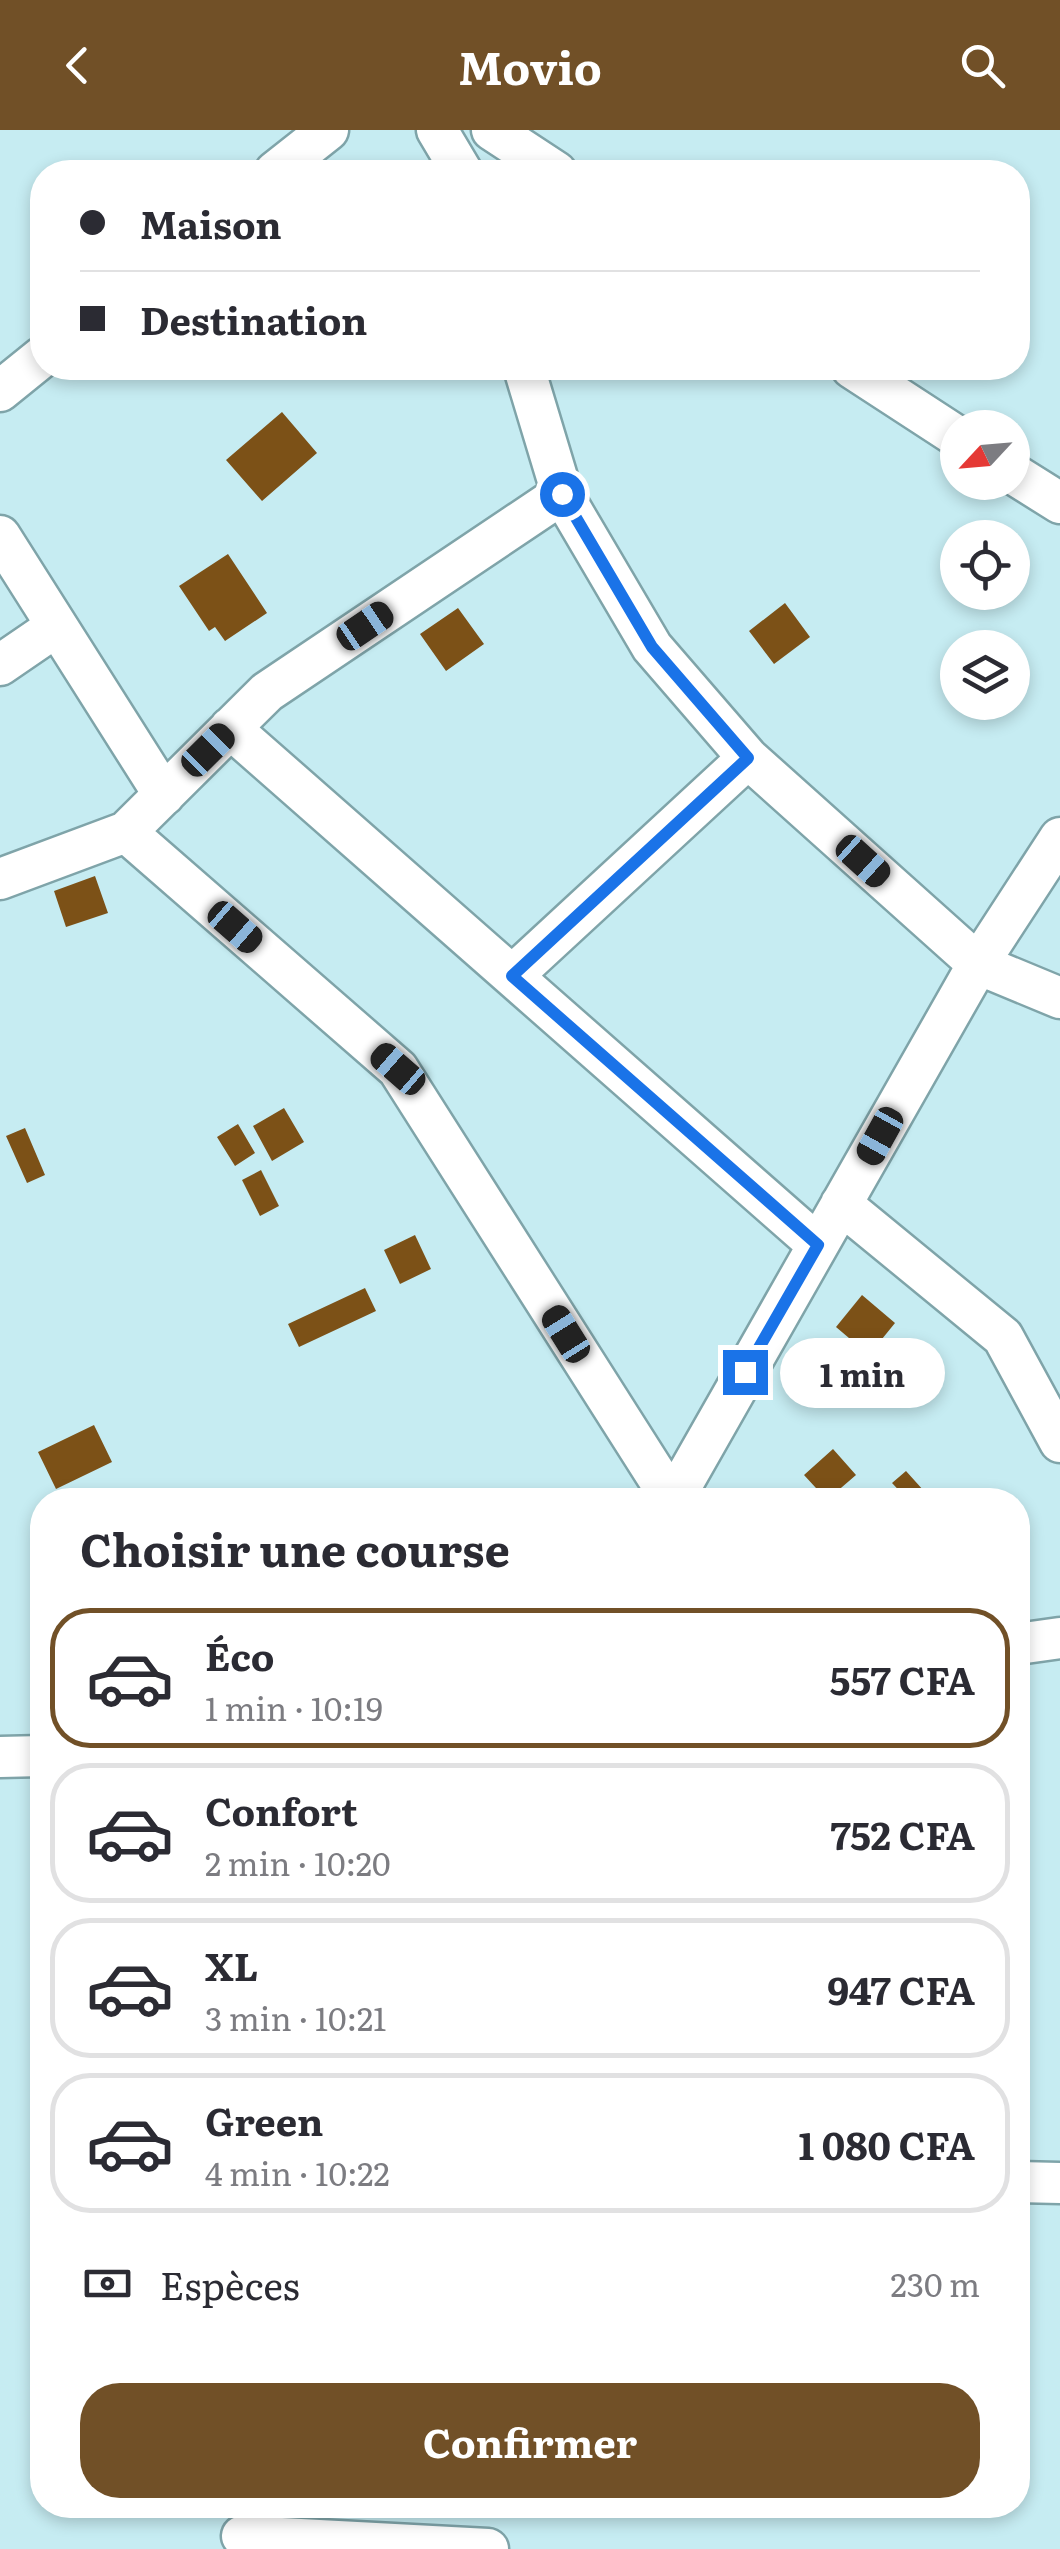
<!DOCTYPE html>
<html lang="fr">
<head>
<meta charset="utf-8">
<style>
  body { margin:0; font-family:Literata,serif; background:#f7f7f7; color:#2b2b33; height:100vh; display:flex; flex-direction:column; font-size:38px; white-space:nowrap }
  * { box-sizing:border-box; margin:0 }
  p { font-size:32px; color:#7c7c81 }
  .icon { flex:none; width:55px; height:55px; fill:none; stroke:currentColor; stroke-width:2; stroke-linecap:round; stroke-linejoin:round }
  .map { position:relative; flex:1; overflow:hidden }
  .sheet { position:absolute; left:30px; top:1358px; width:1000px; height:1030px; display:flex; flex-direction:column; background:#fff; border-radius:40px; box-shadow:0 5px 15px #0003 }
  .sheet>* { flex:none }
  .top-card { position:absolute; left:30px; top:30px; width:1000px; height:220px; border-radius:40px; box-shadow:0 5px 15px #0003; display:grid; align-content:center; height:220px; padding:0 50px; background:#fff }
  .needle { width:65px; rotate:244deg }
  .tools { position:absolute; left:940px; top:280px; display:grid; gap:20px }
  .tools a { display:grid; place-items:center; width:90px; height:90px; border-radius:50%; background:#fff; box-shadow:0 5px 15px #0003; font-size:50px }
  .end { position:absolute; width:45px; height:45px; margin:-22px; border:12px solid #1a73e8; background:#fff; box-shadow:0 0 0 5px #fff }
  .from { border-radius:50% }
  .bubble { position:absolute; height:70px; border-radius:35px; background:#fff; box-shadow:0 5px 15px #0003; font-size:32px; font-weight:700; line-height:70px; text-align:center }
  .car { position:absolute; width:30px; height:60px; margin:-30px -15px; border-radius:12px; box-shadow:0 0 8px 2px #0007; background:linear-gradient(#222 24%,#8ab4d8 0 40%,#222 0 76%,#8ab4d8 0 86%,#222 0) }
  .top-card b { display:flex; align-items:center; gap:35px; height:95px; font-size:38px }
  .top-card b+b { border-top:2px solid #e1e1e2 }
  .top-card i { width:25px; height:25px; background:#2b2b33 }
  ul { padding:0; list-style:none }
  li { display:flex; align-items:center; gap:30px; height:140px; margin:0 20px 15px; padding:0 30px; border:5px solid #e1e1e2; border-radius:40px }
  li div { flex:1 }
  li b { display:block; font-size:38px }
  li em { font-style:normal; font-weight:700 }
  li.current { border-color:#715027 }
  li>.icon { width:90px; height:90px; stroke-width:1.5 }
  h2 { padding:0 50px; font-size:45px; line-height:120px }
  .pay { display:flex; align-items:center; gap:25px; height:110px; padding:0 50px; font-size:38px }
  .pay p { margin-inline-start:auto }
  .action { display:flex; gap:20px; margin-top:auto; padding:20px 50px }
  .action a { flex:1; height:115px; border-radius:40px; background:#715027; color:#fff; font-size:40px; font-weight:700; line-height:115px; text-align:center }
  header { display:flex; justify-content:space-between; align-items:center; height:130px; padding:0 50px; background:#715027; color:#fff; font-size:45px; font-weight:700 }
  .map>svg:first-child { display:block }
</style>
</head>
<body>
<header><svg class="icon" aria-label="back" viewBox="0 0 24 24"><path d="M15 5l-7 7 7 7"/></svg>Movio<svg class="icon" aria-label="search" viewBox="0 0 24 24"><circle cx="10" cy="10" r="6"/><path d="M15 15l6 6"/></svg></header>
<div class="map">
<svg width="1060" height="2419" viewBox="0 0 1060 2419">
  <rect width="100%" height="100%" fill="#c6ecf2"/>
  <!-- building -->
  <path fill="#7c5117" d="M 282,282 L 317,323 L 262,371 L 226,330 Z
    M 228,424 L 267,483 L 225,511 L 215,497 L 209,501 L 179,456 Z
    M 785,473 L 810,507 L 774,534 L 749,501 Z
    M 458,478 L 484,514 L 446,541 L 420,504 Z
    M 95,746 L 108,783 L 66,797 L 54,761 Z
    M 284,978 L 304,1012 L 272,1031 L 253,996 Z
    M 238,994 L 255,1023 L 235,1036 L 217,1007 Z
    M 25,998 L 45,1045 L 27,1053 L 6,1006 Z
    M 261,1040 L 279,1076 L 260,1086 L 242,1050 Z
    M 415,1105 L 431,1139 L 400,1154 L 384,1120 Z
    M 365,1158 L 376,1181 L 299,1217 L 288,1194 Z
    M 862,1165 L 895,1193 L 869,1225 L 836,1197 Z
    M 94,1295 L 112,1332 L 56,1359 L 38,1322 Z
    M 833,1319 L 856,1345 L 827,1370 L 804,1345 Z
    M 906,1341 L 924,1361 L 914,1370 L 908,1370 L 892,1353 Z"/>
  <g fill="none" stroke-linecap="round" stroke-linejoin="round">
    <!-- minor casing -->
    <g stroke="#7fa4a9" stroke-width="45">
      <path id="minor" d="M 437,0 L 462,42
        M 492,0 L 556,42
        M 275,42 L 328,0
        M 524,238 L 562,364 L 652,517 L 748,628 L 978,834 L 1060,708
        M 852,238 L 958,307
        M 0,261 L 42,227
        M 1012,343 L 1060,373
        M 0,406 L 164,665
        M 0,535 L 57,496
        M 230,598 L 818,1115
        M 126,702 L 398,939 L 672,1370
        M 0,749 L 126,702 L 267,562 L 562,364
        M 512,846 L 748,628
        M 841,1074 L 1003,1207 L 1060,1312
        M 673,1370 L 978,834 L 1060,868
        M 1018,1514 L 1060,1508
        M 0,1627 L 42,1626
        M 1018,2052 L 1060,2053
        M 242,2406 L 488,2419"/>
    </g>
    <!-- minor -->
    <use href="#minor" stroke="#fff" stroke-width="40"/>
  </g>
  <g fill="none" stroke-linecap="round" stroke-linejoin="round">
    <!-- route -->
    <path stroke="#1a73e8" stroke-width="12" d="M 562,364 L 652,517 L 748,628 L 512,846 L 818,1115 L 745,1242"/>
  </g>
</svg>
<div class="tools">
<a><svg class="needle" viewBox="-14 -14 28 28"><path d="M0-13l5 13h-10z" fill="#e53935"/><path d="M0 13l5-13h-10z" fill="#7c7c81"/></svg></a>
<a><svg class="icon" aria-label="locate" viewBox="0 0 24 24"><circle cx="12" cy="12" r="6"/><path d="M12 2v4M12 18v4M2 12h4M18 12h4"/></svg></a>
<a><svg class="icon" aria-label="layers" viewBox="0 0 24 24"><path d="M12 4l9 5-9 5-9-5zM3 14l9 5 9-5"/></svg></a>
</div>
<i class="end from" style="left:562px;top:364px"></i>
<i class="end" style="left:745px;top:1242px"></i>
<div class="bubble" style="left:780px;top:1208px;width:165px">1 min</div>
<i class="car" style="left:365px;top:496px;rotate:56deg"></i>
<i class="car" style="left:208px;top:620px;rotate:45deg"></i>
<i class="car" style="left:863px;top:731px;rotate:132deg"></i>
<i class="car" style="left:235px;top:797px;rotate:131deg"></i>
<i class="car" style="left:398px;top:939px;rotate:311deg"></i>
<i class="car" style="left:880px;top:1006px;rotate:209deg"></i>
<i class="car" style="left:566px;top:1204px;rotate:328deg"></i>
<div class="top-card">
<b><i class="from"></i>Maison</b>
<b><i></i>Destination</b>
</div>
<section class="sheet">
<h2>Choisir une course</h2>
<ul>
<li class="current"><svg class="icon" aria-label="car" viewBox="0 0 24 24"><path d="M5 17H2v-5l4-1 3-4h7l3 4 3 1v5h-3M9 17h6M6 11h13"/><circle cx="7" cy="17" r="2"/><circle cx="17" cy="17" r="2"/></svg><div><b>Éco</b><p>1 min · 10:19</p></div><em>557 CFA</em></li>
<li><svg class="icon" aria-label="car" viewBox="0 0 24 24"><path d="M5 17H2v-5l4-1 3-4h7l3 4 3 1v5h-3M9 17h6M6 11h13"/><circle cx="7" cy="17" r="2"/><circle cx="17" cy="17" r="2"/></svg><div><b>Confort</b><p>2 min · 10:20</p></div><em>752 CFA</em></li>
<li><svg class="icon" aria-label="car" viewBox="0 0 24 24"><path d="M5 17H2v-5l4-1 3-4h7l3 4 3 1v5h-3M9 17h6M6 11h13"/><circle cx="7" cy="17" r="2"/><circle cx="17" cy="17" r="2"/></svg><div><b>XL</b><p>3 min · 10:21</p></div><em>947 CFA</em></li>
<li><svg class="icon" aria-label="car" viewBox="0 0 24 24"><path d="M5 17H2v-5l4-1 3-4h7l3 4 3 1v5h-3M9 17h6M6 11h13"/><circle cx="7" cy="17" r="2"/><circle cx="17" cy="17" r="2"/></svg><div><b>Green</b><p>4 min · 10:22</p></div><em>1 080 CFA</em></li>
</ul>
<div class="pay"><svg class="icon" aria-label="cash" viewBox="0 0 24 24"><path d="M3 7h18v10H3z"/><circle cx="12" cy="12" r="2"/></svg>Espèces<p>230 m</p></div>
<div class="action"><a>Confirmer</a></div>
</section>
</div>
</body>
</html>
